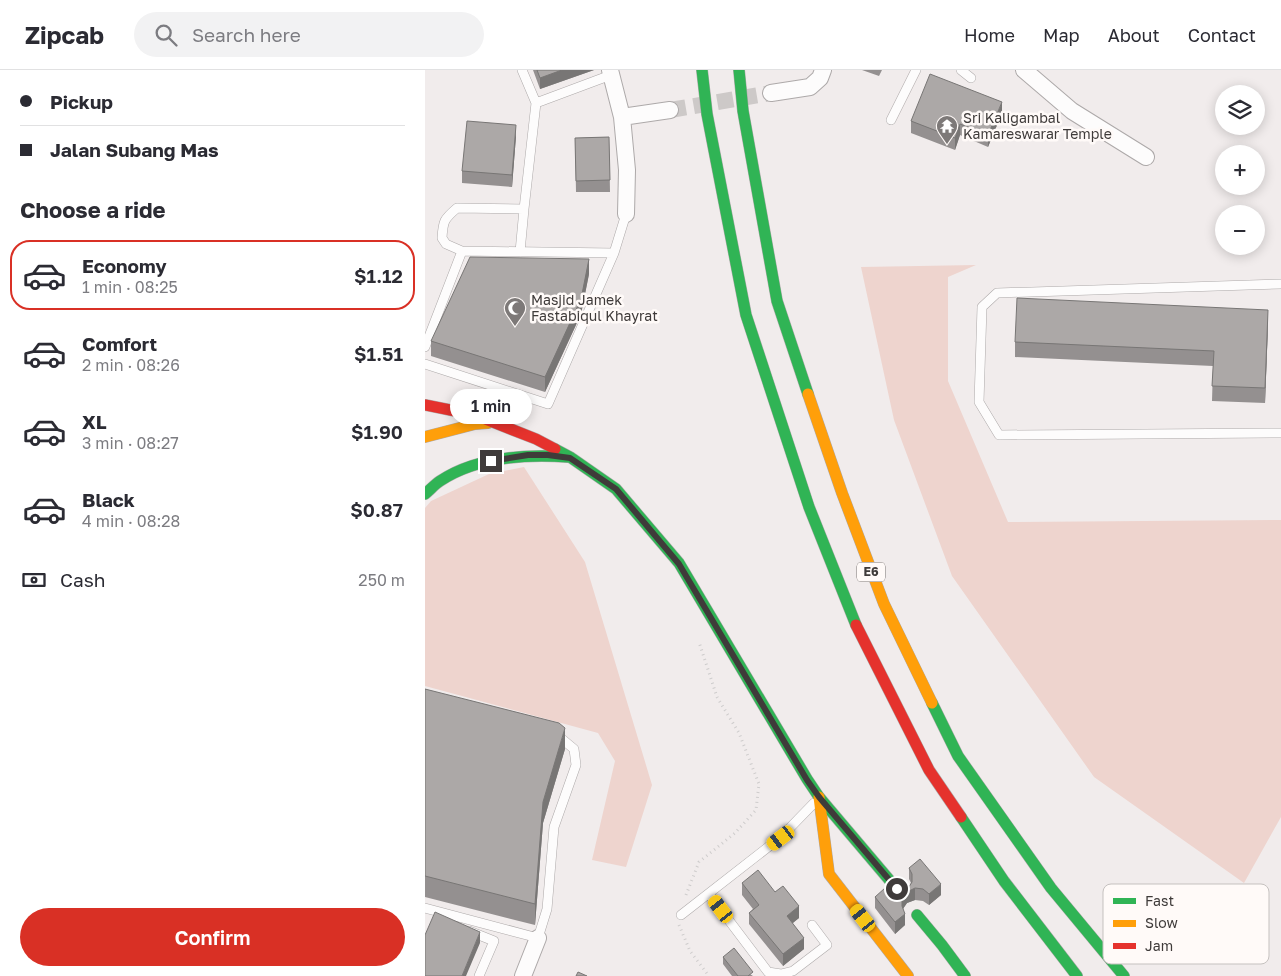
<!DOCTYPE html>
<html lang="en">
<head>
<meta charset="utf-8">
<style>
  body { margin:0; font-family:"Golos Text",sans-serif; background:#f2f2f3; color:#2b2b33; height:100vh; display:flex; flex-direction:column; font-size:19px; white-space:nowrap }
  * { box-sizing:border-box; margin:0 }
  p { font-size:16px; color:#7c7c81 }
  .icon { flex:none; width:28px; height:28px; fill:none; stroke:currentColor; stroke-width:2; stroke-linecap:round; stroke-linejoin:round }
  .map { position:relative; flex:1; overflow:hidden }
  .side { display:flex; flex-direction:column; background:#fff; width:425px }
  .side>* { flex:none }
  .guide { display:grid; align-content:center; height:110px; padding:0 20px; background:#fff }
  .buttons { position:absolute; left:790px; top:15px; display:grid; gap:10px }
  .buttons a { display:grid; place-items:center; width:50px; height:50px; border-radius:50%; background:#fff; box-shadow:0 2px 12px #0003; font-size:25px }
  .end { position:absolute; width:22px; height:22px; margin:-11px; border:6px solid #3f3b3a; background:#fff; box-shadow:0 0 0 2px #fff }
  .from { border-radius:50% }
  .bubble { position:absolute; height:35px; border-radius:18px; background:#fff; box-shadow:0 2px 12px #0003; font-size:16px; font-weight:600; line-height:35px; text-align:center }
  .car { position:absolute; width:15px; height:30px; margin:-15px -8px; border-radius:6px; box-shadow:0 0 4px 1px #0007; background:linear-gradient(#f5c518 24%,#345 0 40%,#f5c518 0 76%,#345 0 86%,#f5c518 0) }
  .guide b { display:flex; align-items:center; gap:18px; height:48px; font-size:19px }
  .guide b+b { border-top:1px solid #e1e1e2 }
  .guide i { width:12px; height:12px; background:#2b2b33 }
  ul { padding:0; list-style:none }
  li { display:flex; align-items:center; gap:15px; height:70px; margin:0 10px 8px; padding:0 10px; border:2px solid transparent; border-radius:20px }
  li div { flex:1 }
  li b { display:block; font-size:19px }
  li em { font-style:normal; font-weight:600 }
  li.on { border-color:#d93025 }
  li>.icon { width:45px; height:45px; stroke-width:1.5 }
  h2 { padding:0 20px; font-size:22px; line-height:60px }
  .pay { display:flex; align-items:center; gap:12px; height:55px; padding:0 20px; font-size:19px }
  .pay p { margin-inline-start:auto }
  .cta { display:flex; gap:10px; margin-top:auto; padding:10px 20px }
  .cta a { flex:1; height:58px; border-radius:30px; background:#d93025; color:#fff; font-size:20px; font-weight:600; line-height:58px; text-align:center }
  header { display:flex; align-items:center; gap:30px; box-sizing:border-box; height:70px; padding:0 25px; background:#fff; border-bottom:1px solid #e1e1e2 }
  header strong { font-size:24px }
  nav { display:flex; gap:28px; margin-inline-start:auto; font-size:18px }
  .search { width:350px; height:45px; background:#f2f2f3; display:flex; align-items:center; gap:12px; box-sizing:border-box; padding:0 18px; border-radius:28px; color:#7c7c81; font-size:19px }
  main { display:flex; flex:1; min-height:0 }
  .map>svg:first-child { display:block }
</style>
</head>
<body>
<header>
<strong>Zipcab</strong>
<div class="search"><svg class="icon" aria-label="search" viewBox="0 0 24 24"><circle cx="10" cy="10" r="6"/><path d="M15 15l6 6"/></svg>Search here</div>
<nav><a>Home</a><a>Map</a><a>About</a><a>Contact</a></nav>
</header>
<main>
<section class="side">
<div class="guide">
<b><i class="from"></i>Pickup</b>
<b><i></i>Jalan Subang Mas</b>
</div>
<h2>Choose a ride</h2>
<ul>
<li class="on"><svg class="icon" aria-label="car" viewBox="0 0 24 24"><path d="M5 17H2v-5l4-1 3-4h7l3 4 3 1v5h-3M9 17h6M6 11h13"/><circle cx="7" cy="17" r="2"/><circle cx="17" cy="17" r="2"/></svg><div><b>Economy</b><p>1 min · 08:25</p></div><em>$1.12</em></li>
<li><svg class="icon" aria-label="car" viewBox="0 0 24 24"><path d="M5 17H2v-5l4-1 3-4h7l3 4 3 1v5h-3M9 17h6M6 11h13"/><circle cx="7" cy="17" r="2"/><circle cx="17" cy="17" r="2"/></svg><div><b>Comfort</b><p>2 min · 08:26</p></div><em>$1.51</em></li>
<li><svg class="icon" aria-label="car" viewBox="0 0 24 24"><path d="M5 17H2v-5l4-1 3-4h7l3 4 3 1v5h-3M9 17h6M6 11h13"/><circle cx="7" cy="17" r="2"/><circle cx="17" cy="17" r="2"/></svg><div><b>XL</b><p>3 min · 08:27</p></div><em>$1.90</em></li>
<li><svg class="icon" aria-label="car" viewBox="0 0 24 24"><path d="M5 17H2v-5l4-1 3-4h7l3 4 3 1v5h-3M9 17h6M6 11h13"/><circle cx="7" cy="17" r="2"/><circle cx="17" cy="17" r="2"/></svg><div><b>Black</b><p>4 min · 08:28</p></div><em>$0.87</em></li>
</ul>
<div class="pay"><svg class="icon" aria-label="cash" viewBox="0 0 24 24"><path d="M3 7h18v10H3z"/><circle cx="12" cy="12" r="2"/></svg>Cash<p>250 m</p></div>
<div class="cta"><a>Confirm</a></div>
</section>
<div class="map">
<svg width="856" height="906" viewBox="0 0 856 906">
  <rect width="100%" height="100%" fill="#f1ecec"/>
  <!-- green -->
  <path fill="#eed4ce" d="M 551,195 L 523,207 L 523,311 L 583,452 L 856,450 L 856,747 L 819,813 L 669,707 L 527,506 L 469,350 L 436,197 Z
    M 99,397 L 160,492 L 227,715 L 201,797 L 167,790 L 190,691 L 173,663 L 0,616 L 0,438 L 6,431 L 64,404 Z"/>
  <g fill="none" stroke-linecap="round" stroke-linejoin="round">
    <!-- street-tunnel -->
    <path stroke="#cdc9c8" stroke-width="16" stroke-dasharray="16 8" stroke-linecap="butt" d="M 245,40 L 346,23"/>
    <!-- lane casing -->
    <g stroke="#ada9a9" stroke-width="10">
      <path id="lane" d="M 97,0 L 111,33 L 186,5
        M 536,0 L 546,8
        M 466,50 L 491,0
        M 37,181 L 21,174 L 17,168 C 18,151 19,149 32,138 L 99,139 L 111,33
        M 95,182 L 99,139
        M 189,183 L 201,144
        M 856,214 L 572,223 L 557,237 L 554,332 L 574,365 L 856,363
        M 0,277 L 37,181 L 189,183 L 123,334 L 0,294
        M 284,824 L 343,902 L 356,904 L 368,901 L 402,875 L 387,855
        M 0,838 L 113,868 L 122,839 L 129,757 L 151,695 L 149,679 L 137,669 L 129,667
        M 256,845 L 356,767 L 389,733
        M 44,861 L 69,871 L 54,906"/>
    </g>
    <!-- street casing -->
    <g stroke="#ada9a9" stroke-width="18">
      <path id="street" d="M 185,0 L 197,47 L 202,100 L 201,144
        M 599,0 L 647,41 L 721,87
        M 346,23 L 385,17 L 395,8 L 398,0
        M 197,47 L 245,40
        M 98,906 L 113,868"/>
    </g>
    <!-- fast casing -->
    <g stroke="#ada9a9" stroke-width="12">
      <path id="fast" d="M 277,0 L 282,44 L 321,245 L 384,437 L 431,555
        M 314,0 L 318,41 L 352,231 L 383,324
        M 130,379 L 145,387 L 191,419 L 254,493 L 382,709 L 394,727 L 472,819
        M 0,424 C 5,420 9,415 15,411 C 51,387 101,384 143,387
        M 507,633 L 533,686 L 626,818 L 699,906
        M 536,747 L 579,811 L 652,906
        M 492,845 L 517,875 L 540,906"/>
    </g>
    <!-- slow casing -->
    <g stroke="#ada9a9" stroke-width="12">
      <path id="slow" d="M 383,324 L 417,423 L 459,534 L 507,633
        M 0,367 L 50,354 L 63,353
        M 394,727 L 404,804 L 483,906"/>
    </g>
    <!-- jam casing -->
    <g stroke="#ada9a9" stroke-width="12">
      <path id="jam" d="M 0,335 L 50,345 L 111,369 L 130,379
        M 431,555 L 504,700 L 536,747"/>
    </g>
    <!-- path -->
    <path stroke="#cecccc" stroke-width="3" stroke-dasharray="1 4" stroke-linecap="butt" d="M 261,825 L 274,792 L 310,763 L 331,740 L 334,714 L 314,663 L 292,627 L 274,572
      M 254,855 L 265,881 L 284,906"/>
    <!-- lane -->
    <use href="#lane" stroke="#fdfcfc" stroke-width="9"/>
    <!-- street -->
    <use href="#street" stroke="#fdfcfc" stroke-width="16"/>
    <!-- fast -->
    <use href="#fast" stroke="#30b455" stroke-width="11"/>
    <!-- slow -->
    <use href="#slow" stroke="#ff9f0a" stroke-width="11"/>
    <!-- jam -->
    <use href="#jam" stroke="#e5322d" stroke-width="11"/>
  </g>
  <!-- wall -->
  <path fill="#949090" d="M 108,0 L 169,0 L 115,19 Z
    M 437,0 L 457,0 L 454,6 Z
    M 577,43 L 563,77 L 535,65 L 530,80 L 486,63 L 486,51 Z
    M 91,66 L 87,117 L 37,113 L 37,101 Z
    M 184,67 L 185,122 L 151,122 L 150,68 Z
    M 164,204 L 156,244 L 120,322 L 6,286 L 6,271 Z
    M 843,255 L 840,333 L 787,331 L 788,296 L 590,287 L 590,272 Z
    M 0,619 L 140,679 L 118,753 L 110,855 L 0,827 Z
    M 484,798 L 516,825 L 504,835 L 498,831 L 490,830 L 482,833 L 478,839 L 480,855 L 470,864 L 450,838 L 450,827 L 467,822 L 474,823 L 482,820 L 486,813 L 484,809 Z
    M 317,813 L 350,822 L 374,848 L 367,853 L 379,879 L 358,896 L 324,854 L 324,843 L 328,839 L 317,825 Z
    M 298,887 L 328,906 L 307,906 L 298,894 Z"/>
  <!-- shaded-wall -->
  <path fill="#787675" d="M 137,0 L 169,0 L 115,19 L 115,8 Z
    M 577,32 L 577,43 L 563,77 L 563,65 Z
    M 535,54 L 535,65 L 530,80 L 530,68 Z
    M 91,55 L 91,66 L 87,117 L 87,105 Z
    M 164,189 L 164,204 L 156,244 L 120,322 L 120,307 Z
    M 843,240 L 843,255 L 840,333 L 840,318 Z
    M 140,658 L 140,679 L 118,753 L 110,855 L 110,834 L 118,732 Z
    M 516,814 L 516,825 L 504,835 L 504,824 Z
    M 490,818 L 490,830 L 482,833 L 477,840 L 480,844 L 480,855 L 470,864 L 470,852 L 477,836 L 477,829 L 482,822 Z
    M 374,836 L 374,848 L 362,858 L 362,846 Z
    M 55,862 L 55,873 L 41,906 L 37,906 Z
    M 379,868 L 379,879 L 358,896 L 358,884 Z"/>
  <!-- building -->
  <path fill="#aca8a7" stroke="#787675" d="M 112,0 L 137,0 L 115,8 Z
    M 505,4 L 577,32 L 563,65 L 535,54 L 530,68 L 486,51 Z
    M 42,51 L 91,55 L 87,105 L 37,101 Z
    M 184,67 L 185,110 L 151,111 L 150,68 Z
    M 45,187 L 164,189 L 156,229 L 120,307 L 6,271 Z
    M 592,228 L 843,240 L 840,318 L 787,316 L 789,281 L 590,272 Z
    M 0,619 L 134,653 L 140,658 L 118,732 L 110,834 L 0,806 Z
    M 495,789 L 516,814 L 504,824 L 498,819 L 490,818 L 482,822 L 477,829 L 477,836 L 480,844 L 470,852 L 450,827 L 460,818 L 467,822 L 474,823 L 482,820 L 487,812 L 487,804 L 484,798 Z
    M 333,800 L 350,822 L 358,816 L 374,836 L 362,846 L 379,868 L 358,884 L 324,843 L 334,835 L 317,813 Z
    M 10,842 L 55,862 L 37,906 L 0,906 L 0,865 Z
    M 309,878 L 328,902 L 323,906 L 313,906 L 298,887 Z
    M 153,902 L 162,906 L 151,906 Z"/>
  <g fill="none" stroke-linecap="round" stroke-linejoin="round">
    <!-- route -->
    <path stroke="#3f3b3a" stroke-width="6" d="M 66,391 L 103,385 L 123,385 L 145,388 L 191,419 L 254,494 L 382,710 L 394,727 L 472,819"/>
  </g>
  <!-- icons -->
  <defs>
    <g id="temple-pin" transform="scale(1.125)"><path d="M0 17L-7.5 6A9.5 9.5 0 1 1 7.5 6Z" fill="#7d7978" stroke="#fffaf8"/><path d="M0-6L5-2H3V0L6.5 2.5H4V6H1.5V3h-3V6H-4V2.5H-6.5L-3 0V-2H-5Z" fill="#fff"/></g>
    <g id="mosque-pin" transform="scale(1.125)"><path d="M0 17L-7.5 6A9.5 9.5 0 1 1 7.5 6Z" fill="#7d7978" stroke="#fffaf8"/><path d="M3.5-4.9A6 6 0 1 0 3.5 4.9A5 5 0 1 1 3.5-4.9Z" fill="#fff"/></g>
  </defs>
  <g fill-rule="evenodd">
    <use href="#temple-pin" x="522" y="56"/>
    <use href="#mosque-pin" x="90" y="238"/>
  </g>
  <g text-anchor="middle" stroke-width="5" stroke-linejoin="round" paint-order="stroke">
    <!-- shield labels -->
    <rect fill="#fffaf8" stroke="#797473" stroke-width="1" x="432" y="492.5" width="28" height="19" rx="4"/>
    <g font-size="12" font-weight="bold" fill="#3f3b3a">
      <text x="446" y="506">E6</text>
    </g>
    <!-- poi labels -->
    <g font-size="14" fill="#3f3b3a" stroke="#fffaf8" text-anchor="start">
      <text x="538" y="53">Sri Kaligambal<tspan x="538" dy="16">Kamareswarar Temple</tspan></text>
      <text x="106" y="235">Masjid Jamek<tspan x="106" dy="16">Fastabiqul Khayrat</tspan></text>
    </g>
  </g>
  <!-- legend -->
  <rect x="678" y="814" width="166" height="80" rx="8" fill="#fffaf8" stroke="#c5c1bf" stroke-width="1"/>
  <rect x="688" y="828" width="23" height="6" fill="#30b455"/>
  <rect x="688" y="850" width="23" height="7" fill="#ff9f0a"/>
  <rect x="688" y="873" width="23" height="6" fill="#e5322d"/>
  <g font-size="14" fill="#3f3b3a">
    <text x="720" y="836">Fast</text>
    <text x="720" y="858">Slow</text>
    <text x="720" y="881">Jam</text>
  </g>
</svg>
<div class="buttons">
<a><svg class="icon" aria-label="layers" viewBox="0 0 24 24"><path d="M12 4l9 5-9 5-9-5zM3 14l9 5 9-5"/></svg></a>
<a>+</a>
<a>−</a>
</div>
<i class="end from" style="left:472px;top:819px"></i>
<i class="end" style="left:66px;top:391px"></i>
<div class="bubble" style="left:25px;top:319px;width:82px">1 min</div>
<i class="car" style="left:356px;top:768px;rotate:233deg"></i>
<i class="car" style="left:296px;top:839px;rotate:323deg"></i>
<i class="car" style="left:438px;top:848px;rotate:322deg"></i>
</div>
</main>
</body>
</html>
